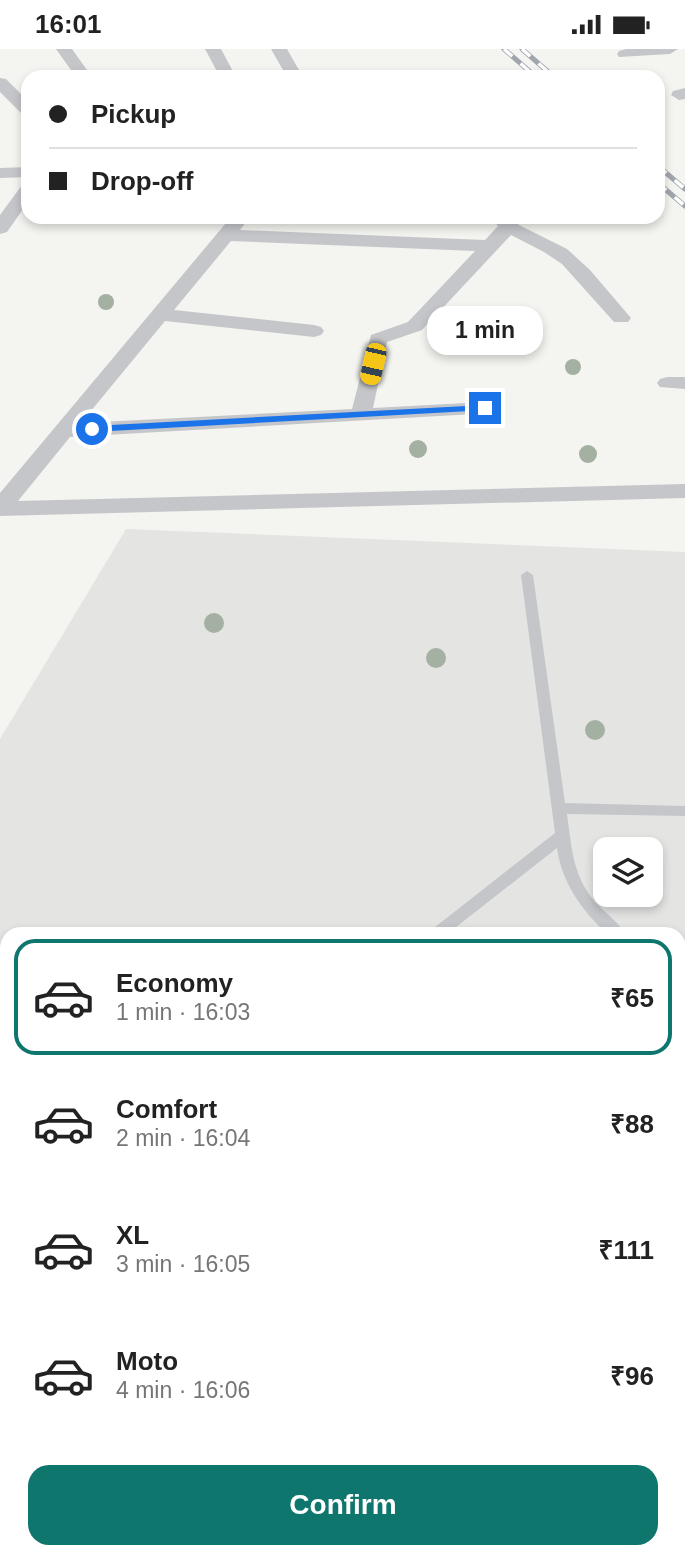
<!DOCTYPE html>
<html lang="en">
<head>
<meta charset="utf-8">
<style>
  body { margin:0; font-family:Helvetica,sans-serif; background:#f6f6f6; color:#222; height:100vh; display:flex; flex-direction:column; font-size:26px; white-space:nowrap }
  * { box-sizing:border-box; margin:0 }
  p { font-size:23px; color:#767676 }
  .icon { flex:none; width:38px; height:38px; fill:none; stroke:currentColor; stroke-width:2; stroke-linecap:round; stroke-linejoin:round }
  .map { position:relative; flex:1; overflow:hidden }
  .details { position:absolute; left:0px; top:878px; width:686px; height:632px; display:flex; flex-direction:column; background:#fff; border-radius:21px 21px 0 0; box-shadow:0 4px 10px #0003 }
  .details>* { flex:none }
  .hud { position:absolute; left:21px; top:21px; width:644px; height:154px; border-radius:21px; box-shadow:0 4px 10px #0003; display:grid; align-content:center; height:154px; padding:0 28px; background:#fff }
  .fabs { position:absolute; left:593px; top:788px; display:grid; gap:14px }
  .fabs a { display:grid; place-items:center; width:70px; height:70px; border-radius:14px; background:#fff; box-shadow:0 4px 10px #0003; font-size:35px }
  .end { position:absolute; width:32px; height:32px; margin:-16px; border:9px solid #1a73e8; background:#fff; box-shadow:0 0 0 4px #fff }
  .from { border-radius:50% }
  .bubble { position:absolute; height:49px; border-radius:21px; background:#fff; box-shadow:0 4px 10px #0003; font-size:23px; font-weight:800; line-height:49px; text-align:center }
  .car { position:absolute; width:21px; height:42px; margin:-21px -10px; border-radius:9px; box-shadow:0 0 5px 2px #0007; background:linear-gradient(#f5c518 24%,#345 0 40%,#f5c518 0 76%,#345 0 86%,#f5c518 0) }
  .hud b { display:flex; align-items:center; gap:24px; height:66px; font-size:26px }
  .hud b+b { border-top:2px solid #e0e0e0 }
  .hud i { width:18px; height:18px; background:#222 }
  ul { padding:12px 0 0; list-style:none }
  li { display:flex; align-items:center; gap:21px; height:116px; margin:0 14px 10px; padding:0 14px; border:4px solid transparent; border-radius:21px }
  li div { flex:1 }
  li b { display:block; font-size:26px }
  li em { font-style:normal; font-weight:800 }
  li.active { border-color:#0f766e }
  li>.icon { width:63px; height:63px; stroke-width:1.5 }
  .button { display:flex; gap:14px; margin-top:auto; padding:14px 28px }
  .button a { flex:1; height:80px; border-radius:21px; background:#0f766e; color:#fff; font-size:28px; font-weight:800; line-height:80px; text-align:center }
  .status { display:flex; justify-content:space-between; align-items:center; height:49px; padding:0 35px; background:#fff; direction:ltr }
  .status svg { height:19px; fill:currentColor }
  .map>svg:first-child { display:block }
</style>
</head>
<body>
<div class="status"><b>16:01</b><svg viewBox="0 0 49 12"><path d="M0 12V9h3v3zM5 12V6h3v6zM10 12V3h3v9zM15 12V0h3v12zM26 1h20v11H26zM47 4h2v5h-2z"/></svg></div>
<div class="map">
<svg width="685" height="1509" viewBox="0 0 685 1509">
  <rect width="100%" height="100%" fill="#f4f4f0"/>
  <!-- built -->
  <path fill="#e4e5e3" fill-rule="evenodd" d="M 126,480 L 685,503 L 685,1509 L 0,1509 L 0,690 ZM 606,800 L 651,800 L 651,845 L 606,845 ZM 7,886 L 679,886 L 679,1503 L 7,1503 Z"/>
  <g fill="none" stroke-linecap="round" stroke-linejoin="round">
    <!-- lane -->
    <path fill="#c4c6ca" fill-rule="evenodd" d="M 527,522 L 533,526 L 565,754 L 685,757 L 685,767 L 567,765 C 572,799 572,825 595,853 C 605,864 619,873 626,886 L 608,886 C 582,861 562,835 557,799 L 446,886 L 428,886 L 430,882 L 555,784 L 521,526 Z
      M 679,932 L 685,935 L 685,952 L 679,949 Z
      M 7,1335 L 7,1359 L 0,1362 L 0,1338 Z"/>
    <!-- street -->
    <path fill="#c4c6ca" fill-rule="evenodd" d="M 56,0 L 72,0 L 92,28 L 76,28 Z
      M 205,0 L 221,0 L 236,28 L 220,28 Z
      M 271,0 L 287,0 L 303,28 L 287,28 Z
      M 626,0 L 678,0 L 670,5 L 619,8 L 617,5 L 619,2 Z
      M 0,29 L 6,30 L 28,52 L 28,66 L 22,65 L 0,43 Z
      M 685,39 L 685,50 L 679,51 L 671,46 L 673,42 Z
      M 28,118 L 28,128 L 0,129 L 0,119 Z
      M 28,135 L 28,153 L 7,183 L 0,185 L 0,166 L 22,136 Z
      M 231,168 L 250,168 L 240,181 L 485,191 L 498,177 L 491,168 L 510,168 L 519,176 L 567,200 L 590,221 L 631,269 L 628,273 L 614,273 L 562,215 L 544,203 L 511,186 L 422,281 L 387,293 L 373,359 L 485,353 L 492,354 L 495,359 L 492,364 L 70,388 L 18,452 L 685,435 L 685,449 L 0,467 L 0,444 ZM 231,192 L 475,202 L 408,273 L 371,286 L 352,360 L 81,374 L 165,272 L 314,288 L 321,286 L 324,282 L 321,278 L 314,276 L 174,261 Z
      M 667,328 L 685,328 L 685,340 L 660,338 L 657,334 L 660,330 Z"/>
    <!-- rail casing -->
    <g stroke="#a1a6ad" stroke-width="5">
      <path id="rail" d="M 504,0 L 536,28
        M 522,0 L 554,28
        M 658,117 L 685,140
        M 658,134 L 685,157"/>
    </g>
    <!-- rail -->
    <use href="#rail" stroke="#fff" stroke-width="3.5" stroke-dasharray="11" stroke-linecap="butt"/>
  </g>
  <!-- trees -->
  <g fill="#a4b0a1">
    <circle cx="106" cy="253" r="8"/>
    <circle cx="573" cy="318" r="8"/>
    <circle cx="418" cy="400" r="9"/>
    <circle cx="588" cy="405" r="9"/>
    <circle cx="214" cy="574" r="10"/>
    <circle cx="436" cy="609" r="10"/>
    <circle cx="595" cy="681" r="10"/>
  </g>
  <!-- route -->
  <path fill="#1a73e8" d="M 485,356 L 488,357 L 488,361 L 92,383 L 88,380 L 92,377 Z"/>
</svg>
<div class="fabs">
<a><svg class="icon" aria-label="layers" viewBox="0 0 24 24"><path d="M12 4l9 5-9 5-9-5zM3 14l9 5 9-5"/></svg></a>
</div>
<i class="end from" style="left:92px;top:380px"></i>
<i class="end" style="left:485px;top:359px"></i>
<div class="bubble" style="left:427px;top:257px;width:116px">1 min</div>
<i class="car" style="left:373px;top:315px;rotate:193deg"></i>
<div class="hud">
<b><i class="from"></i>Pickup</b>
<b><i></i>Drop-off</b>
</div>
<section class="details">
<ul>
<li class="active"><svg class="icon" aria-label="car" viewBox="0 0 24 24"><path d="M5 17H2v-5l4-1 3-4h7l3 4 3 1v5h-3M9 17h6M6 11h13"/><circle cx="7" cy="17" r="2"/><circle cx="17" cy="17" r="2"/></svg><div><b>Economy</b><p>1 min · 16:03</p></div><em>₹65</em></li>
<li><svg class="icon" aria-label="car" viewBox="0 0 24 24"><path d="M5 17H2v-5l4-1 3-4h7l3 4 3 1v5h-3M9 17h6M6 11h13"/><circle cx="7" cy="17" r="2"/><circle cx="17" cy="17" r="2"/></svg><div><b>Comfort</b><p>2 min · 16:04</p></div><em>₹88</em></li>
<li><svg class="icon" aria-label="car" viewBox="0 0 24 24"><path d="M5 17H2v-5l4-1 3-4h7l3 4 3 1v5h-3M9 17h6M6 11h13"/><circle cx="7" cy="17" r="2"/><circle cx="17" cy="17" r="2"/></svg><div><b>XL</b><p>3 min · 16:05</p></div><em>₹111</em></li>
<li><svg class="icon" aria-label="car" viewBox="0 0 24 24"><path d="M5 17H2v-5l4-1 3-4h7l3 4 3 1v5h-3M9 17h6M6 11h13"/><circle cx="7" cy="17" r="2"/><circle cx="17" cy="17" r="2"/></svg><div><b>Moto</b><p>4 min · 16:06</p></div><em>₹96</em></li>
</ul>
<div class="button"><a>Confirm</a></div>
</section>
</div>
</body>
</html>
